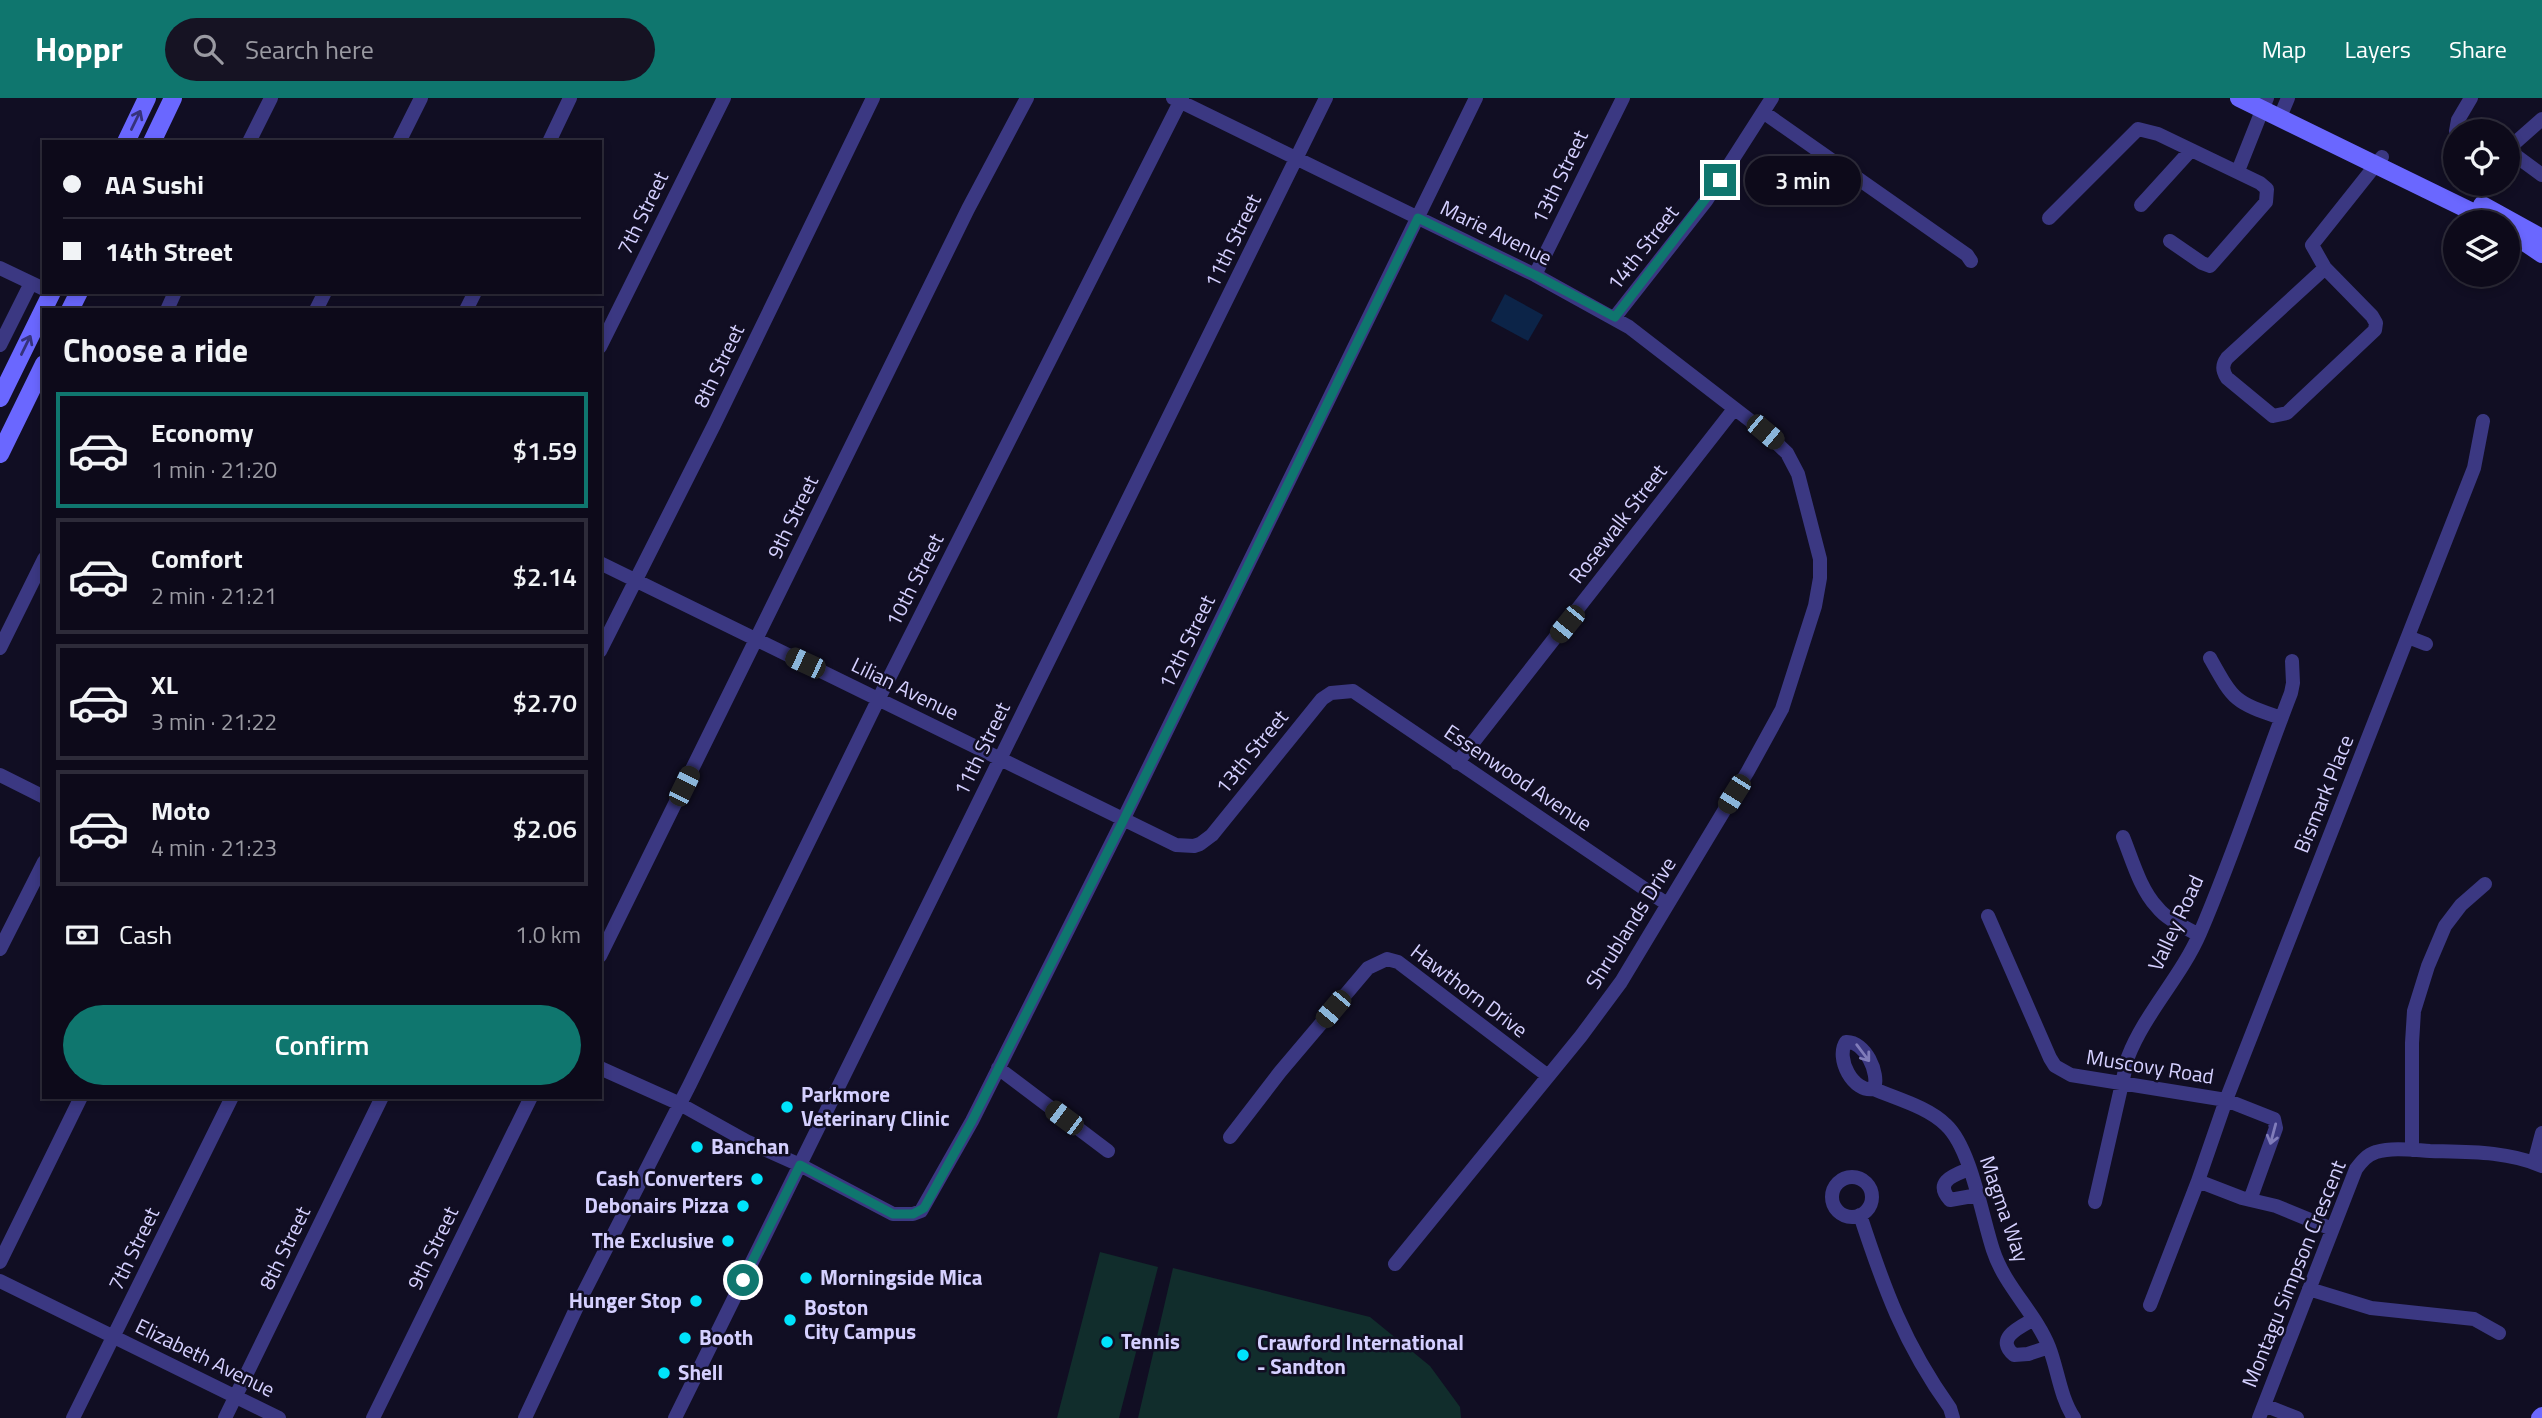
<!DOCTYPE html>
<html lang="en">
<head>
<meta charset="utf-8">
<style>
  body { margin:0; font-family:"Titillium Web",sans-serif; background:#161323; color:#f1f3f6; height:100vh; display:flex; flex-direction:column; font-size:26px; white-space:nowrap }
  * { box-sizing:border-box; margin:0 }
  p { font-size:23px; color:#9a9aa2 }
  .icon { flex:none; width:38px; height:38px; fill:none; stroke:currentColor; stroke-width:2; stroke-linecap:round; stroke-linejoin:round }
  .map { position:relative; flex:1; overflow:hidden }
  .side { position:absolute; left:42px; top:210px; width:560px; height:791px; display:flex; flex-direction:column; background:#0d0a1a; border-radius:0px; box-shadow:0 4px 10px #0003,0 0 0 2px #2d2b39 }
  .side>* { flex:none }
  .guide { position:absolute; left:42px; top:42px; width:560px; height:154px; border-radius:0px; box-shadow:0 4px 10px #0003,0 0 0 2px #2d2b39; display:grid; align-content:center; height:154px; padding:0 21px; background:#0d0a1a }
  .controls { position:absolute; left:2443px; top:21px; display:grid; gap:14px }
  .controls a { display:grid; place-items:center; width:77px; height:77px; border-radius:50%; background:#0d0a1a; box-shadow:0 4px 10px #0003,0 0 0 2px #2d2b39; font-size:35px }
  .end { position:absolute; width:32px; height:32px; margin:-16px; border:9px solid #0f766e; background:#fff; box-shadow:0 0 0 4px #fff }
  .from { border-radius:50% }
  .bubble { position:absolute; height:49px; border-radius:24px; background:#0d0a1a; box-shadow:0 4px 10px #0003,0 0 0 2px #2d2b39; font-size:23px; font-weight:600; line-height:49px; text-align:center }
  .car { position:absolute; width:21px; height:42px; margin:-21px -10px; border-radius:9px; box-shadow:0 0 5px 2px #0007; background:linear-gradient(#222 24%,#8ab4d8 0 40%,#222 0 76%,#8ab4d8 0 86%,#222 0) }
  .guide b { display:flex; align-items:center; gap:24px; height:66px; font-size:26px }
  .guide b+b { border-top:2px solid #2d2b39 }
  .guide i { width:18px; height:18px; background:#f1f3f6 }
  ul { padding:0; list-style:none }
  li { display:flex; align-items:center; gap:21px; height:116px; margin:0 14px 10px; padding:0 7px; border:4px solid #2d2b39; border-radius:0px }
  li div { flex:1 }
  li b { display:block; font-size:26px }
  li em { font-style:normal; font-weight:600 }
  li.selected { border-color:#0f766e }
  li>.icon { width:63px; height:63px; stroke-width:1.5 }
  h2 { padding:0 21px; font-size:32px; line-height:84px }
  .pay { display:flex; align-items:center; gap:18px; height:77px; padding:0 21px; font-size:26px }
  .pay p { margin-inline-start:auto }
  .button { display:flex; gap:14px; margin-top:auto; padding:14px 21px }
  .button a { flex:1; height:80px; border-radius:42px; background:#0f766e; color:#fff; font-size:28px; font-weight:600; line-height:80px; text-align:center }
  header { display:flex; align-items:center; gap:42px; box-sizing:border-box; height:98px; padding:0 35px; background:#0f766e; color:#fff }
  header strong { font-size:33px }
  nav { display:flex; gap:38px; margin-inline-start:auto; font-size:24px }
  .search { width:490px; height:63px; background:#161323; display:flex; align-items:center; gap:18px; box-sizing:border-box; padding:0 24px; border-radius:38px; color:#9a9aa2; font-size:26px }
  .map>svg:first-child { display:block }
</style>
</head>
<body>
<header>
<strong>Hoppr</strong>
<div class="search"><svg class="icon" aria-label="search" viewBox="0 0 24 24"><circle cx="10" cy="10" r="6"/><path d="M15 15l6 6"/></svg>Search here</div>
<nav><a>Map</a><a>Layers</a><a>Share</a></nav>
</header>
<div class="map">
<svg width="2542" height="1320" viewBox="0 0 2542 1320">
  <rect width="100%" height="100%" fill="#110e23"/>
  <!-- green -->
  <path fill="#112d2c" d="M 1100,1154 L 1158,1169 L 1119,1320 L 1057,1320 Z
    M 1173,1170 L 1370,1219 L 1430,1268 L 1460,1309 L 1461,1320 L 1138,1320 Z"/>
  <!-- water -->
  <path fill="#0c2448" d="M 1505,196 L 1543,217 L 1528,243 L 1491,223 Z"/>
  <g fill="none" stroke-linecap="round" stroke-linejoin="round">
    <!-- street -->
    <path stroke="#3b3882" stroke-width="14" d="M 1173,0 L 1535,177 L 1629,229 L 1765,334 L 1787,355 L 1798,376 L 1820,461 L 1820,480 L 1815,508 L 1782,611 L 1748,673 L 1621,884 L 1581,938 L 1395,1166
      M 1763,14 L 1967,157 L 1971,163
      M 2280,19 L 2288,0
      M 2456,33 L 2458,22 L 2471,0
      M 249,44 L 271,0
      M 399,44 L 421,0
      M 549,44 L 570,0
      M 2508,51 L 2542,21
      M 2508,52 L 2542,77
      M 2238,73 L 2267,0
      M 2141,107 L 2191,52
      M 2049,120 L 2138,31 L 2158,36 L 2260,85 L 2267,91 L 2266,104 L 2210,168 L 2202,165 L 2170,143
      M 0,170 L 44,191
      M 2325,170 L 2227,260 C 2222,267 2222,272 2227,280 L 2273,318 L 2287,315 L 2375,232 L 2376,225 L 2372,218 L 2325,170 L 2312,147 L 2382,59
      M 1535,177 L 1623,0
      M 167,212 L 175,194
      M 316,212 L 325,194
      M 466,212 L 475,194
      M 1615,219 L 1706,103 L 1772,0
      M 0,247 L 31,185
      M 600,249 L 724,0
      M 600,465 L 1176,747 L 1194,748 L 1200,746 L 1212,737 L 1322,601 L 1331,595 L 1353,593 L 1667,806
      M 2408,539 L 2426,546
      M 0,550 L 44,461
      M 600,553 L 714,327 L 873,0
      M 2210,560 C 2234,603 2234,604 2281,620
      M 1457,665 L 1734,311
      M 0,677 L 44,699
      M 2123,739 C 2132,761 2140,791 2157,809 C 2167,822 2185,829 2199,837
      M 1988,818 L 2050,960 L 2055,968 L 2071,977 L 2226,1002 L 2274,1021 L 2276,1030 L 2250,1102
      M 0,851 L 44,764
      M 600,858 L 968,111 L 1027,0
      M 600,970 L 678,1005 L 748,1044 L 800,1067 L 893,1116 L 913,1116 L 921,1113 L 972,1023 L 1123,722 L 1476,0
      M 998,970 L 1108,1053
      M 1874,991 C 1880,975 1865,943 1846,944 C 1835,960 1853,995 1874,991 C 1897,1001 1928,1009 1946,1027 C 1971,1050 1982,1119 1993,1152 C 2005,1189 2035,1214 2049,1249 C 2058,1272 2060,1299 2074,1320
      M 1230,1039 L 1280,974 L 1368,870 L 1387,861 L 1398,864 L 1548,978
      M 2412,1052 L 2412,945 L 2414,913 L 2428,868 L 2445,828 L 2461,807 L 2485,786
      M 2534,1065 L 2542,1035
      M 1969,1071 C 1955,1077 1933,1083 1950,1102 L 1978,1097
      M1832 1099a20 20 0 1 1 40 0a20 20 0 1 1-40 0Z
      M 2198,1083 L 2242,1100 L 2276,1108 L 2332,1131
      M 2095,1104 L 2128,959 C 2145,915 2181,879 2200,835 C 2234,756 2260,675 2291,595 L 2293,585 L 2292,563
      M 1860,1117 C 1884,1190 1904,1246 1950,1310 L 1953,1320
      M 0,1164 L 81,999
      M 0,1183 L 279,1320
      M 2309,1191 L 2371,1210 L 2474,1221 L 2499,1235
      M 2150,1207 L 2198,1083 L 2226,1002 L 2474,370 L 2483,323
      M 2034,1221 C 2020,1229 1994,1240 2014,1257 L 2028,1256 L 2049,1249
      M 2264,1307 L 2297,1320
      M 73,1320 L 232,999
      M 225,1320 L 382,999
      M 373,1320 L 531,999
      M 525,1320 L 582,1198 L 690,986 L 879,600 L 1182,0
      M 675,1320 L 1326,0
      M 2259,1320 L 2356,1071 C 2362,1063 2367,1057 2376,1054 C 2393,1049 2413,1052 2430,1053 C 2468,1054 2507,1053 2542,1068"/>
    <!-- secondary -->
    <path stroke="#6a67ff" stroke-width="18" d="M 2239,0 L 2493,124
      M 126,44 L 147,0
      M 152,44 L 173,0
      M 2482,107 L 2542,140
      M 2508,133 L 2542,156
      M 70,212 L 79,194
      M 0,300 L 52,194
      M 0,356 L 44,266
      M 2540,1320 L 2542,1318"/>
  </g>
  <!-- one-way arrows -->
  <defs><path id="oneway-shaft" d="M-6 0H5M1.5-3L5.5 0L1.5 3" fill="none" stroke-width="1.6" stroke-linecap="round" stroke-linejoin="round" transform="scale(1.75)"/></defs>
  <g stroke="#35327b">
    <use href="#oneway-shaft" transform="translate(136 22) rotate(-64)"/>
    <use href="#oneway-shaft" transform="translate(26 247) rotate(-64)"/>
  </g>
  <g stroke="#807cba">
    <use href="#oneway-shaft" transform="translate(1863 955) rotate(53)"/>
    <use href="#oneway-shaft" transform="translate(2273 1036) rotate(105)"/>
  </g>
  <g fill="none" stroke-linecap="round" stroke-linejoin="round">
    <!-- route -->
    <path stroke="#0f766e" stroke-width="9" d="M 743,1182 L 800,1067 L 893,1116 L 913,1116 L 924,1110 L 972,1023 L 1123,723 L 1418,120 L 1535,177 L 1615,219 L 1720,82"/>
  </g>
  <!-- markers -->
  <g fill="#00e3fb" stroke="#110e23" stroke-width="2.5">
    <circle cx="787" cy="1009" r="7"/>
    <circle cx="697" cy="1049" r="7"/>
    <circle cx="757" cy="1081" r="7"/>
    <circle cx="743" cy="1108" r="7"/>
    <circle cx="728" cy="1143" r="7"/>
    <circle cx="806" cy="1180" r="7"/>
    <circle cx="696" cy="1203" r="7"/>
    <circle cx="790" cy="1222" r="7"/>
    <circle cx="685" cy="1240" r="7"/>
    <circle cx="1107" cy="1244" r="7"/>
    <circle cx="1243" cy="1257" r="7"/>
    <circle cx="664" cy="1275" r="7"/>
  </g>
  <g text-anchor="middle" stroke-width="5" stroke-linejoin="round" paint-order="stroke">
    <!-- street labels -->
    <g font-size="21" fill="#d5d0ff" stroke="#110e23">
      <text transform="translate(1560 79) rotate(-64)" y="7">13th Street</text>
      <text transform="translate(643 115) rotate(-64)" y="7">7th Street</text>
      <text transform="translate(1496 135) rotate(26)" y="7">Marie Avenue</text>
      <text transform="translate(1233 143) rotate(-64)" y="7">11th Street</text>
      <text transform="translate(1643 150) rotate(-52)" y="7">14th Street</text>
      <text transform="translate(719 268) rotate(-64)" y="7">8th Street</text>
      <text transform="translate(793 419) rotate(-64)" y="7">9th Street</text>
      <text transform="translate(1618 426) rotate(-52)" y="7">Rosewalk Street</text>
      <text transform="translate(915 482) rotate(-63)" y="7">10th Street</text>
      <text transform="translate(1187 544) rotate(-64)" y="7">12th Street</text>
      <text transform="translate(905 591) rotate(26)" y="7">Lilian Avenue</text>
      <text transform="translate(982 651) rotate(-64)" y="7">11th Street</text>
      <text transform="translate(1252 654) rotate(-51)" y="7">13th Street</text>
      <text transform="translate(1518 680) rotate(34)" y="7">Essenwood Avenue</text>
      <text transform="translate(2324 696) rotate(-68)" y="7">Bismark Place</text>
      <text transform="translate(1631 825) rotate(-58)" y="7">Shrublands Drive</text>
      <text transform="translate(2176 825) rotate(-65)" y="7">Valley Road</text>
      <text transform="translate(1469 893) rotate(37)" y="7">Hawthorn Drive</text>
      <text transform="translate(2150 969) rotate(9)" y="7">Muscovy Road</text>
      <text transform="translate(2004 1111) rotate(71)" y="7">Magma Way</text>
      <text transform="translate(285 1150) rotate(-64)" y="7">8th Street</text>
      <text transform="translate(433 1150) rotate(-64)" y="7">9th Street</text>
      <text transform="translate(134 1151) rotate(-64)" y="7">7th Street</text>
      <text transform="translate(2294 1176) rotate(-68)" y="7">Montagu Simpson Crescent</text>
      <text transform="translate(205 1260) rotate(26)" y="7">Elizabeth Avenue</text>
    </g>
    <!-- poi labels -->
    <g font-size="21" font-weight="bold" fill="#d5d0ff" stroke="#110e23" text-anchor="start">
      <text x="801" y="1004">Parkmore<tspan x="801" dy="24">Veterinary Clinic</tspan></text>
      <text x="711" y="1056">Banchan</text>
      <text x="743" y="1088" text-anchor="end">Cash Converters</text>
      <text x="729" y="1115" text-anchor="end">Debonairs Pizza</text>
      <text x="714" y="1150" text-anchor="end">The Exclusive</text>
      <text x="820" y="1187">Morningside Mica</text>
      <text x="682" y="1210" text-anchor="end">Hunger Stop</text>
      <text x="804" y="1217">Boston<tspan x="804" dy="24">City Campus</tspan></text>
      <text x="699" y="1247">Booth</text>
      <text x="1121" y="1251">Tennis</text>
      <text x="1257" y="1252">Crawford International<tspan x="1257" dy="24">- Sandton</tspan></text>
      <text x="678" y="1282">Shell</text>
    </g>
  </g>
</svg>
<div class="controls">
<a><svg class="icon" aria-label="locate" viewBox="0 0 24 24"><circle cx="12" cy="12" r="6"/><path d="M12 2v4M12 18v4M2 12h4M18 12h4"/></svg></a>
<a><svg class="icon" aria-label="layers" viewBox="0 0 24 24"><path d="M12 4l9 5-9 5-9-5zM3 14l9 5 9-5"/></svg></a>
</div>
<i class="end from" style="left:743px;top:1182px"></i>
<i class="end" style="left:1720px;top:82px"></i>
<div class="bubble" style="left:1745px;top:58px;width:116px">3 min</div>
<i class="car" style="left:1765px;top:334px;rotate:130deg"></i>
<i class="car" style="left:1567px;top:526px;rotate:219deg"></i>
<i class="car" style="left:805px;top:565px;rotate:295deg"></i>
<i class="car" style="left:684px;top:688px;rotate:26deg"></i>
<i class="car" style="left:1734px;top:696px;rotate:212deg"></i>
<i class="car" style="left:1333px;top:911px;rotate:220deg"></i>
<i class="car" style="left:1064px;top:1020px;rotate:307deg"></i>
<div class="guide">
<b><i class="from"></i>AA Sushi</b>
<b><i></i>14th Street</b>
</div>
<section class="side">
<h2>Choose a ride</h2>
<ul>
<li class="selected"><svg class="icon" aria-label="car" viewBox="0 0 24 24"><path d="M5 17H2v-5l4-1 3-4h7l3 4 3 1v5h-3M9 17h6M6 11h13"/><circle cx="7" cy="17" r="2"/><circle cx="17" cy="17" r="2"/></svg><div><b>Economy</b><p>1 min · 21:20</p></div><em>$1.59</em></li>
<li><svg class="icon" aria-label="car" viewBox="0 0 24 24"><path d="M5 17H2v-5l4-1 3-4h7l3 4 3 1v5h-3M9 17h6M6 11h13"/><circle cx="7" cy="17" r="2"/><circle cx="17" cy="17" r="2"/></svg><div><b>Comfort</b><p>2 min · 21:21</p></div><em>$2.14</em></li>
<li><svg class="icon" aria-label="car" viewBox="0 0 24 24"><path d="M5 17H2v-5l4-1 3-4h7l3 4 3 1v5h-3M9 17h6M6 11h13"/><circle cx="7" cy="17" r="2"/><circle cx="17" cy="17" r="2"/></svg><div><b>XL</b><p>3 min · 21:22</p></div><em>$2.70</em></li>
<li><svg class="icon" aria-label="car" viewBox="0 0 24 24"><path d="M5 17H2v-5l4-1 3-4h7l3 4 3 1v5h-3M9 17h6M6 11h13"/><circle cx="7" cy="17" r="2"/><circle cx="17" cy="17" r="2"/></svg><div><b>Moto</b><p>4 min · 21:23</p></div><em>$2.06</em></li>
</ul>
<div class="pay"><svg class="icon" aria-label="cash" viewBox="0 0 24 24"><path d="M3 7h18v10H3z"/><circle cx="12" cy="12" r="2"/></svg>Cash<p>1.0 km</p></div>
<div class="button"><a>Confirm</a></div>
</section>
</div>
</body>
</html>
